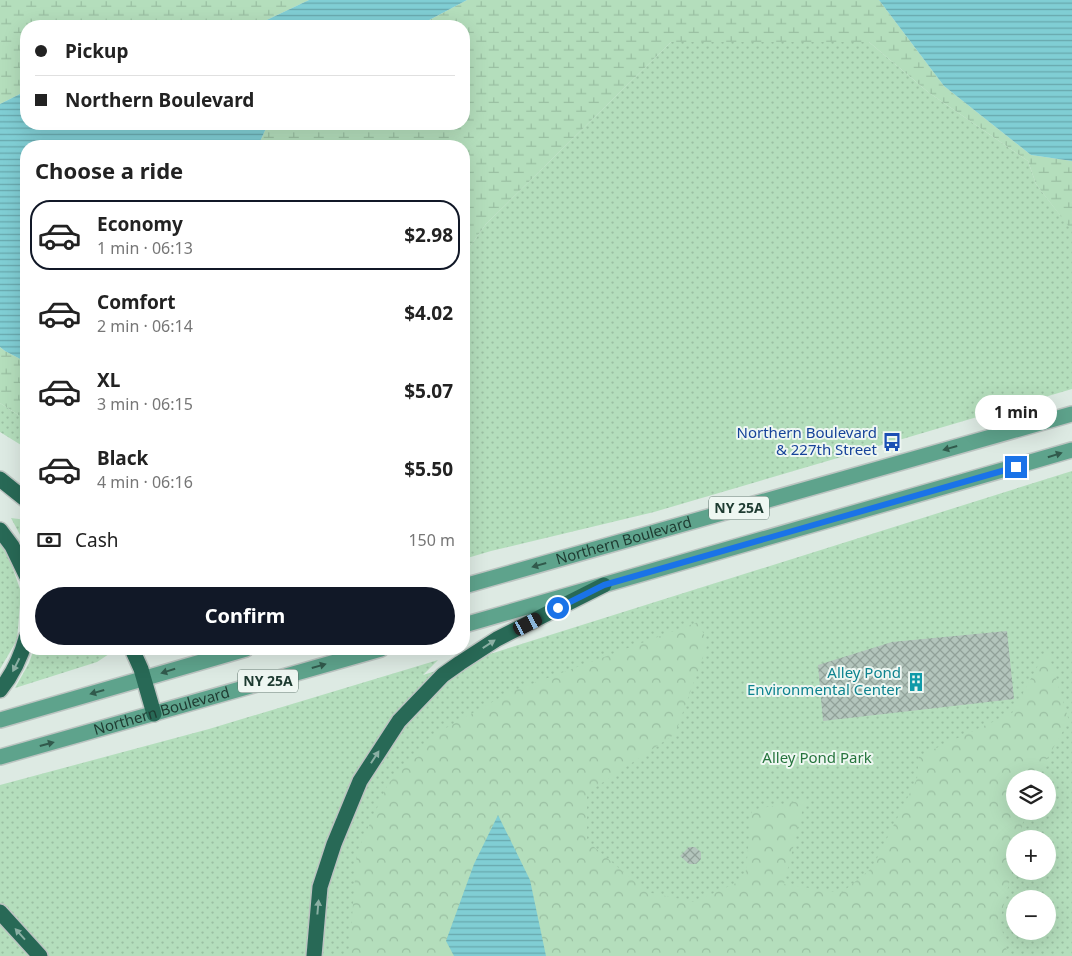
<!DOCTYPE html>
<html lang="en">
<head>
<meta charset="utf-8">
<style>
  body { margin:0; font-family:"Noto Sans",sans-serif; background:#f2f2f2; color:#222; height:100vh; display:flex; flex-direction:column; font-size:19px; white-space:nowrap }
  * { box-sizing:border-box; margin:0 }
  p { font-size:16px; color:#767676 }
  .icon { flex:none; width:28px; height:28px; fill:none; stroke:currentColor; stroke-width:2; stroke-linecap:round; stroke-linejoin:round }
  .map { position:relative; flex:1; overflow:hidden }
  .panel { position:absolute; left:20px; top:140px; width:450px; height:515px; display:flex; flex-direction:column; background:#fff; border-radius:20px; box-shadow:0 5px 20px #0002 }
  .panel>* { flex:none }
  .guide { position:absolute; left:20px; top:20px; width:450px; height:110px; border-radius:20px; box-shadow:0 5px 20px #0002; display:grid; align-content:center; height:110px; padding:0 15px; background:#fff }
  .controls { position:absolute; left:1006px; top:770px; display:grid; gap:10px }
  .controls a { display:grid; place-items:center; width:50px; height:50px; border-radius:50%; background:#fff; box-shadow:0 5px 20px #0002; font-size:25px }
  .end { position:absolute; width:22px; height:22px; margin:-11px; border:6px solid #1a73e8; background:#fff; box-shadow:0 0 0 2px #fff }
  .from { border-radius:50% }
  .bubble { position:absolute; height:35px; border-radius:18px; background:#fff; box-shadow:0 5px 20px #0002; font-size:16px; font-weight:700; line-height:35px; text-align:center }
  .car { position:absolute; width:15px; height:30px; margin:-15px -8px; border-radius:6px; box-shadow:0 0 4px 1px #0007; background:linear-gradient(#222 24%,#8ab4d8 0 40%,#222 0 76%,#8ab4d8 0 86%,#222 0) }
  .guide b { display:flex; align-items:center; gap:18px; height:48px; font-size:19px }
  .guide b+b { border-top:1px solid #e0e0e0 }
  .guide i { width:12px; height:12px; background:#222 }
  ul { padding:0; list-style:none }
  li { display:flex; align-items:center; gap:15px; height:70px; margin:0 10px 8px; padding:0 5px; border:2px solid transparent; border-radius:20px }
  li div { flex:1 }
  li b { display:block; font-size:19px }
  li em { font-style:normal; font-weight:700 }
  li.on { border-color:#111827 }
  li>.icon { width:45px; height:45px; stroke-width:1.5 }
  h2 { padding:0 15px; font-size:22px; line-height:60px }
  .pay { display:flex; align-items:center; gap:12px; height:55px; padding:0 15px; font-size:19px }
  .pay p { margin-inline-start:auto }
  .primary-button { display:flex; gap:10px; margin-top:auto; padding:10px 15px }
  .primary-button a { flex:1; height:58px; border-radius:30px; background:#111827; color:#fff; font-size:20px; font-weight:700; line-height:58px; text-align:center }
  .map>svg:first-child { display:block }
</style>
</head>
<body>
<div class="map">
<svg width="1072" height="956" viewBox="0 0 1072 956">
  <defs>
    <pattern id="green-dots" width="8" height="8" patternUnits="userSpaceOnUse" patternTransform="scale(1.25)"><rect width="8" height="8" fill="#b4debc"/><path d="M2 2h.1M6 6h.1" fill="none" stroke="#9abfa2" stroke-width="1.8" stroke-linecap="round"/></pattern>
    <pattern id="forest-crowns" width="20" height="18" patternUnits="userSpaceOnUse" patternTransform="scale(1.25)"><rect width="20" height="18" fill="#b4debc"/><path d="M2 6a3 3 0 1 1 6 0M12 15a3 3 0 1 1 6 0" fill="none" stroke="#9abfa2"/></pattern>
    <pattern id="wetland-marsh" width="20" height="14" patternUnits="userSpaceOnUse" patternTransform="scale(1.25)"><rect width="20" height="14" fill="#b4debc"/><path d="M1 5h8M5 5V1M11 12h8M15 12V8" fill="none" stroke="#9abfa2"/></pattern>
    <pattern id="water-rules" width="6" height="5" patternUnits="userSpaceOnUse" patternTransform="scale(1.25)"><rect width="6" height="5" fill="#80ced4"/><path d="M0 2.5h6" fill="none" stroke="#68a8ad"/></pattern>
    <pattern id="building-cross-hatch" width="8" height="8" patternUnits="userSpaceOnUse" patternTransform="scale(1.25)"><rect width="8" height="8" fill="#b3c5bc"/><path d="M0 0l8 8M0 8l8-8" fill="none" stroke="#91a199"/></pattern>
  </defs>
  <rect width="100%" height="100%" fill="#ddeae3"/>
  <!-- green -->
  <path fill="url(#green-dots)" fill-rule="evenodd" d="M 671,42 L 869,42 L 928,92 L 1028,161 L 1036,184 L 1060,215 L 1072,213 L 1072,389 L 654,512 L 491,551 L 464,559 L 464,255 L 486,224 Z
    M 0,403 L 26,420 L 26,450 L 21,445 L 0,432 Z
    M 1072,471 L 1072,956 L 0,956 L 0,785 L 209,729 L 438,660 L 423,675 ZM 1015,779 L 1048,779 L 1048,811 L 1015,811 ZM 1015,839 L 1048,839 L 1048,871 L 1015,871 ZM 1015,899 L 1048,899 L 1048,931 L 1015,931 Z
    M 11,518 L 26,520 L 26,546 Z
    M 0,542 L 5,546 L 21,592 L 17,640 L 0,669 Z
    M 34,649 L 114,649 L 115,650 L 97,662 L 15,688 L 29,663 Z"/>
  <!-- forest -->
  <path fill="url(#forest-crowns)" d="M 698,622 L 708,643 L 675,734 L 587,793 L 587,841 L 647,892 L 694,902 L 745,879 L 752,810 L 805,800 L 784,884 L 841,893 L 872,868 L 917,779 L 919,756 L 1012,713 L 1047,649 L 1069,721 L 1035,779 L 1015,779 L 1015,811 L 1025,811 L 1020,839 L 1015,839 L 1015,859 L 1000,920 L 1008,956 L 546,956 L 498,816 L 474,864 L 446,941 L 454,956 L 349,956 L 357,852 L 388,784 L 430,737 L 510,692 Z"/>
  <!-- wetland -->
  <path fill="url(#wetland-marsh)" d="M 0,0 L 309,0 L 254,26 L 26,26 L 26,91 L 0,104 Z
    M 467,0 L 879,0 L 944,86 L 1031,155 L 1072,161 L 1072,231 L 1036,184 L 1028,161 L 928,92 L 869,42 L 671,42 L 486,224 L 464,255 L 464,146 L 258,146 L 268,124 L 464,124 L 464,26 L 418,26 Z
    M 0,347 L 5,351 L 26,362 L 26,420 L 0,403 Z"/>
  <!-- water -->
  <path fill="url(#water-rules)" d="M 309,0 L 467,0 L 418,26 L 254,26 Z
    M 879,0 L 1072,0 L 1072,161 L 1031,155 L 944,86 Z
    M 26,91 L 26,124 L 268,124 L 258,146 L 26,146 L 26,362 L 5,351 L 0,347 L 0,104 Z
    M 498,815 L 530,880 L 546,956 L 454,956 L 446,941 L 474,864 Z"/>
  <!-- building -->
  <path fill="url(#building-cross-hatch)" d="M 1007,631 L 1014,699 L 823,721 L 818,665 L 892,642 Z
    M 689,847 L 695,847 L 701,852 L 701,859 L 696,864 L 689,864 L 680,856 Z"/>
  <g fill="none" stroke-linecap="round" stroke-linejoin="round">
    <!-- primary casing -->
    <g stroke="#bcc4c1" stroke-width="18">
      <g id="primary">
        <path id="s1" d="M 464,586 L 1072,414"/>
        <path d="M 464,625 L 1072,450"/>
        <path d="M 0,720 L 246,649"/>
        <path id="s2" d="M 0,757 L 381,649"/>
      </g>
    </g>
    <!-- motorway casing -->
    <g stroke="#bcc4c1" stroke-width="18">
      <path id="motorway" d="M 0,479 L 26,500
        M 0,530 L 12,546 L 26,575
        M 132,649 L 141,669 L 154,714
        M 0,690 C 13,674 21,657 26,638
        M 0,912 L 40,956
        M 314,956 L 320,887 L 334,844 L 360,781 L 399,721 L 443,675 L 460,663 L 497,639 L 604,585"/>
    </g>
    <!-- primary -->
    <use href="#primary" stroke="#5ea38c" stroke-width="15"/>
    <!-- motorway -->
    <use href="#motorway" stroke="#286956" stroke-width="15"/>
  </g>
  <!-- one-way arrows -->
  <defs><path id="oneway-solid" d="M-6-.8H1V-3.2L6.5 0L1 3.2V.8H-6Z" transform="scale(1.25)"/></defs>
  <g fill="#315a4c">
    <use href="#oneway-solid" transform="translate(950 448) rotate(164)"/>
    <use href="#oneway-solid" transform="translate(1055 455) rotate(-17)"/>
    <use href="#oneway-solid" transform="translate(539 565) rotate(164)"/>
    <use href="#oneway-solid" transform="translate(319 666) rotate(-16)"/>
    <use href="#oneway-solid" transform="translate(168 671) rotate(163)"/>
    <use href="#oneway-solid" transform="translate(97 692) rotate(164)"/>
    <use href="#oneway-solid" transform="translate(47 744) rotate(-15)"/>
  </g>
  <g fill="#8bb0a4">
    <use href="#oneway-solid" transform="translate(489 644) rotate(-33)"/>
    <use href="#oneway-solid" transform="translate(16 665) rotate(117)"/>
    <use href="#oneway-solid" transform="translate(375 757) rotate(-57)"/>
    <use href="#oneway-solid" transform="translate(318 907) rotate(-85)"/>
    <use href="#oneway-solid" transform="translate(20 934) rotate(-132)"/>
  </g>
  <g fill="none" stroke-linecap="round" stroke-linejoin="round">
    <!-- route -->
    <path stroke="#1a73e8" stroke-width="6" d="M 558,608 L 604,585 L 1016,467"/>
  </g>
  <!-- icons -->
  <defs>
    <g id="bus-bare" transform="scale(1.5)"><path d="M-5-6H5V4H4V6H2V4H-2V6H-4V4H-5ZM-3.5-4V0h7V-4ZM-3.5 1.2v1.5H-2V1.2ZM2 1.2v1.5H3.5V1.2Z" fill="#1a4fb4" stroke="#eef7f2" stroke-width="2.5" paint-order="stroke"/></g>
    <g id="building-bare" transform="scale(1.5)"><path d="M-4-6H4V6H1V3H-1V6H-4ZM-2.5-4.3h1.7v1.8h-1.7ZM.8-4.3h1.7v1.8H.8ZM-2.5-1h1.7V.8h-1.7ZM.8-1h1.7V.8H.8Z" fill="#0f9aa8" stroke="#eef7f2" stroke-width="2.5" paint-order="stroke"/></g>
  </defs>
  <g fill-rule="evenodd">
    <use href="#bus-bare" x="892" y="442"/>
    <use href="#building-bare" x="916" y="682"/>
  </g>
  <g text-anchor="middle" stroke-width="4" stroke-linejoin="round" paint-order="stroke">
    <!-- shield labels -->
    <g fill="#eef7f2" stroke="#5c736b" stroke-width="1">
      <rect x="709" y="496.5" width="60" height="23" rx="4"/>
      <rect x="238" y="669.5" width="60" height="23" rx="4"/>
    </g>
    <g font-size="14" font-weight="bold" fill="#1e3b31">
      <text x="739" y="513">NY 25A</text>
      <text x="268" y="686">NY 25A</text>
    </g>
    <!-- transit labels -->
    <g font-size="15" fill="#164399" stroke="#eef7f2" text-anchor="end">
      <text x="877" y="438">Northern Boulevard<tspan x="877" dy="17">&amp; 227th Street</tspan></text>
    </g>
    <!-- street labels -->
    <g font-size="15" fill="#1e3b31" stroke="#eef7f2">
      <text dy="5" stroke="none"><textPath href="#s1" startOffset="166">Northern Boulevard</textPath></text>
      <text dy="5" stroke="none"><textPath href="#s2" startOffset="168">Northern Boulevard</textPath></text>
    </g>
    <!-- culture labels -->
    <g font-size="15" fill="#0d838f" stroke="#eef7f2" text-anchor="end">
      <text x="901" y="678">Alley Pond<tspan x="901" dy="17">Environmental Center</tspan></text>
    </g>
    <!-- park labels -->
    <g font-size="15" fill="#26743d" stroke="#eef7f2">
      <text x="817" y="763">Alley Pond Park</text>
    </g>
  </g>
</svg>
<div class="controls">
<a><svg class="icon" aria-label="layers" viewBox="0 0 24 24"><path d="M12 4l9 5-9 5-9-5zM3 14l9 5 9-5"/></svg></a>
<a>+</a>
<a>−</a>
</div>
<i class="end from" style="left:558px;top:608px"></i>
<i class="end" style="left:1016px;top:467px"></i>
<div class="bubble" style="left:975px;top:395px;width:82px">1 min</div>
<i class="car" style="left:528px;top:624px;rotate:63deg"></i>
<div class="guide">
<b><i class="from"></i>Pickup</b>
<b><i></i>Northern Boulevard</b>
</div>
<section class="panel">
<h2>Choose a ride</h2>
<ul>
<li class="on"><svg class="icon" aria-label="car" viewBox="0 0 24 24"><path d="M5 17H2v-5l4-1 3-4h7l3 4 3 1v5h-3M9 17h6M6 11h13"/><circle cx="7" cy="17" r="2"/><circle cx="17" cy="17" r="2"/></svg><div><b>Economy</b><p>1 min · 06:13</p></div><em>$2.98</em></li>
<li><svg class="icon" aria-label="car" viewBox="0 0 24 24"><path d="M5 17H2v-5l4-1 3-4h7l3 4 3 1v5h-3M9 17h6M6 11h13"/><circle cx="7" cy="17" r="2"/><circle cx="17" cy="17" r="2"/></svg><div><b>Comfort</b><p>2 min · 06:14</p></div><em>$4.02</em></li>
<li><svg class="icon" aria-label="car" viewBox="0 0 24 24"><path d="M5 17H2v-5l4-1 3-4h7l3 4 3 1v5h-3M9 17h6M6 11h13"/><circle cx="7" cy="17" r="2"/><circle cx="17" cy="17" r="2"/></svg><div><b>XL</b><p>3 min · 06:15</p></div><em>$5.07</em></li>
<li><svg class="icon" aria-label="car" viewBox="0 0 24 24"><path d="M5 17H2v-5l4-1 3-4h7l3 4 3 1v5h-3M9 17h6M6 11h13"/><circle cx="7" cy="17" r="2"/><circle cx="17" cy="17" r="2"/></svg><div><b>Black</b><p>4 min · 06:16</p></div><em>$5.50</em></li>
</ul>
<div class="pay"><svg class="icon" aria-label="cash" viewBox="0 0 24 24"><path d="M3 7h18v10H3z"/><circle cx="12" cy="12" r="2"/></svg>Cash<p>150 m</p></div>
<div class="primary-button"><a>Confirm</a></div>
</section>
</div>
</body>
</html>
